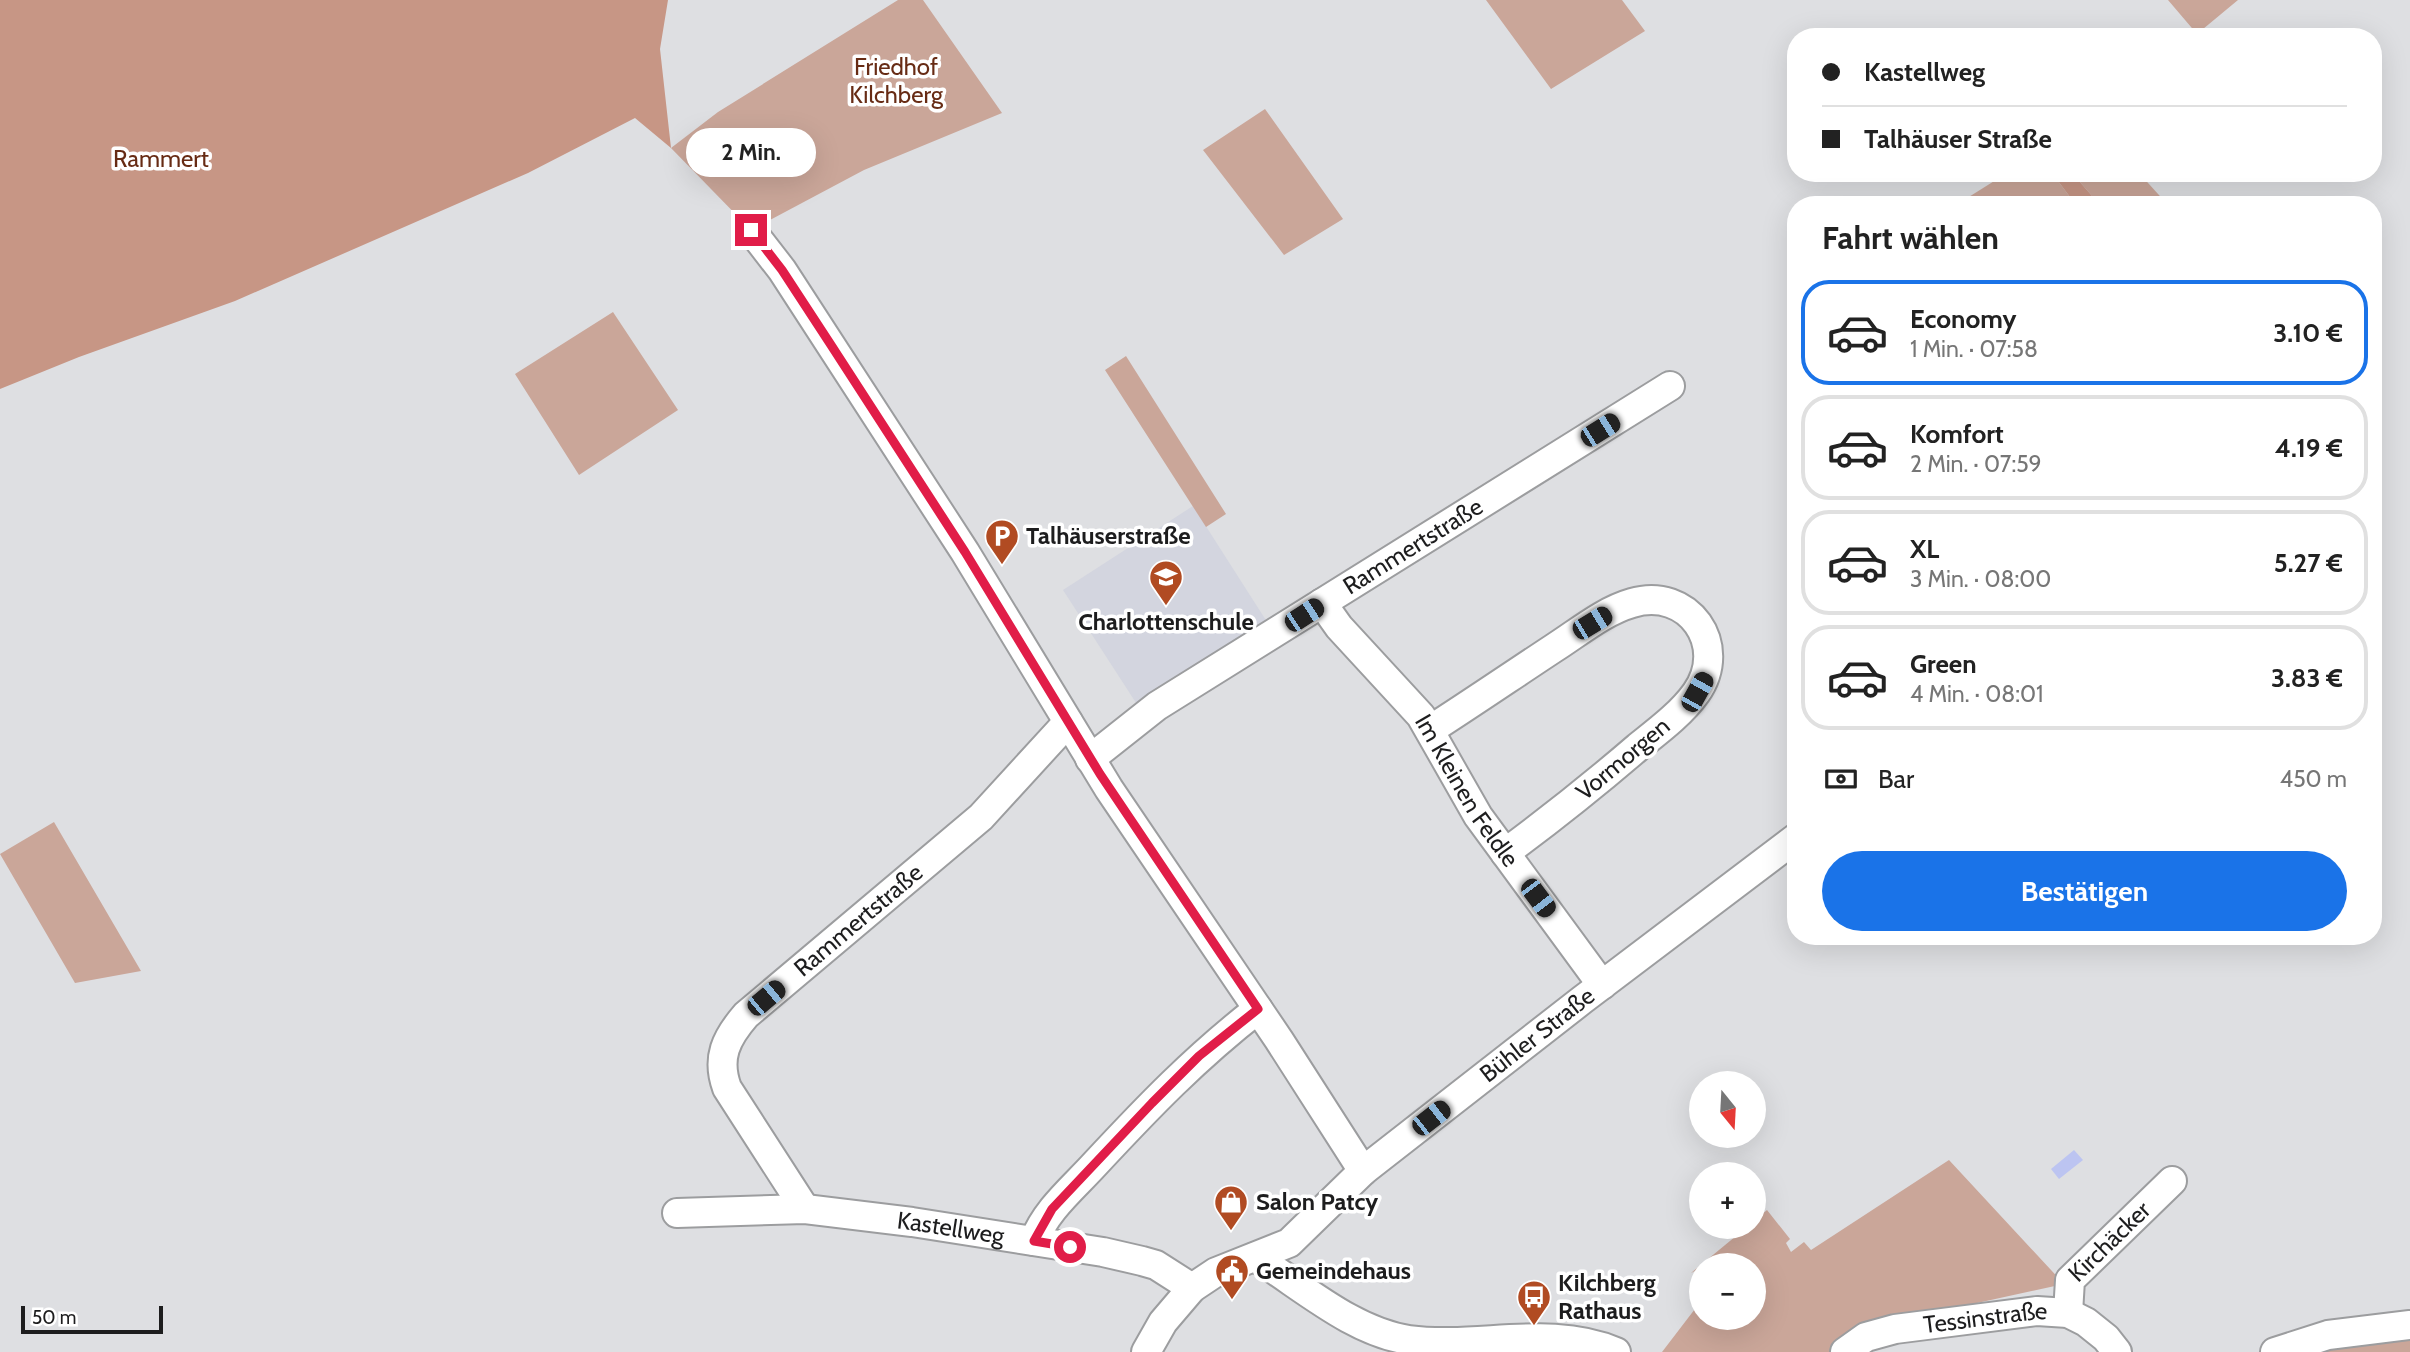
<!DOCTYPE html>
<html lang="de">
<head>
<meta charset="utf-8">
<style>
  body { margin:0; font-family:Cabin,sans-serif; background:#f6f6f6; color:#222; height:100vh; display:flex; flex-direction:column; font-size:26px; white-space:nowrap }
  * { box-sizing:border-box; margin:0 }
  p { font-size:23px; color:#767676 }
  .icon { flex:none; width:38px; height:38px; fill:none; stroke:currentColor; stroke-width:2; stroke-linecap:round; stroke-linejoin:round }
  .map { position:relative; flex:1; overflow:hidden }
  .panel { position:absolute; left:1787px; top:196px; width:595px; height:749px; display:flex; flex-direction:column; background:#fff; border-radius:28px; box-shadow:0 7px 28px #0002 }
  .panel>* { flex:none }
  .top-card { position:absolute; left:1787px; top:28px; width:595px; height:154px; border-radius:28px; box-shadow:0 7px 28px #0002; display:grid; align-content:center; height:154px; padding:0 35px; background:#fff }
  .needle { width:46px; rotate:162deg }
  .tools { position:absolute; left:1689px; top:1071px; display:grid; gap:14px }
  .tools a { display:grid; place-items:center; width:77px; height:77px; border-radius:50%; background:#fff; box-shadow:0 7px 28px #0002; font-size:35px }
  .scale { position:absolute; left:21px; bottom:18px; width:142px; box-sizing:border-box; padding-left:7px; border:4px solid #1d1d1e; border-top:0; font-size:19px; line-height:24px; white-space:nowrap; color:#1d1d1e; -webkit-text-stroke:5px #fff; paint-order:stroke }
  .end { position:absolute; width:32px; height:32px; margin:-16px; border:9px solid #e11d48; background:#fff; box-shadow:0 0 0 4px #fff }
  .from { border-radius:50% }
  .bubble { position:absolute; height:49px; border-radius:24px; background:#fff; box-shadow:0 7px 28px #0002; font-size:23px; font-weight:700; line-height:49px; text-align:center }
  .car { position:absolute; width:21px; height:42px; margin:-21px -10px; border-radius:9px; box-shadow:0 0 5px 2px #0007; background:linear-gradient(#222 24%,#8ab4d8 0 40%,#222 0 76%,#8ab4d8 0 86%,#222 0) }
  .top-card b { display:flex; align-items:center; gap:24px; height:66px; font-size:26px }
  .top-card b+b { border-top:2px solid #e0e0e0 }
  .top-card i { width:18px; height:18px; background:#222 }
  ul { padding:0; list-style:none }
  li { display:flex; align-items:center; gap:21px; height:105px; margin:0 14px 10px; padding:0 21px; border:4px solid #e0e0e0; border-radius:28px }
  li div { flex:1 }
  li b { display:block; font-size:26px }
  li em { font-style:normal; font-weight:700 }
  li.current { border-color:#1a73e8 }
  li>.icon { width:63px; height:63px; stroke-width:1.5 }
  h2 { padding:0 35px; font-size:32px; line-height:84px }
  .pay { display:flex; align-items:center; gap:18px; height:77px; padding:0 35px; font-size:26px }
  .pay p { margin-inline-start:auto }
  .primary-button { display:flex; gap:14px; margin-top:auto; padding:14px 35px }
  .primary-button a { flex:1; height:80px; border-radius:42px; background:#1a73e8; color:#fff; font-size:28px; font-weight:700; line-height:80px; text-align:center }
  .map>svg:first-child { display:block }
</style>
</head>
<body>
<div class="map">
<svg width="2410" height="1352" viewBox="0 0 2410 1352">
  <rect width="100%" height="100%" fill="#dedfe2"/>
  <!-- built -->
  <path fill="#d3d5df" d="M 1193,506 L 1269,625 L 1140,709 L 1063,590 Z"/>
  <!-- green -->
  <path fill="#caa699" d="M 898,0 L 923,0 L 1002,113 L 864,170 L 751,230 L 671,148 L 718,112 Z
    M 1486,0 L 1622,0 L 1645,31 L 1551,89 Z
    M 2168,0 L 2238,0 L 2197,34 Z
    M 1265,109 L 1343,219 L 1284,255 L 1203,150 Z
    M 2007,173 L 2052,173 L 2076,205 L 1956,205 Z
    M 2072,173 L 2139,173 L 2168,205 L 2100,205 Z
    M 613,312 L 678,410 L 579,475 L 515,374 Z
    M 1126,356 L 1226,514 L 1206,527 L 1105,370 Z
    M 54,822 L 141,971 L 75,983 L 0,854 Z
    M 1949,1160 L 2064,1284 L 1863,1328 L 1829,1352 L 1662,1352 L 1698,1305 L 1701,1304 L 1701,1318 L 1754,1318 L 1754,1265 L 1733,1265 L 1728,1256 L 1707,1265 L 1701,1265 L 1701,1268 L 1691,1273 L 1747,1227 L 1754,1227 L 1754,1221 L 1767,1210 L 1790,1239 L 1786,1243 L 1791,1252 L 1804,1242 L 1811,1250 Z
    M 2410,1325 L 2410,1352 L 2275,1352 Z"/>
  <!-- forest -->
  <path fill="#c79685" d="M 0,0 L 668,0 L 660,49 L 671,148 L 635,118 L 528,173 L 235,301 L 79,357 L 0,389 Z
    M 2052,173 L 2072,173 L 2100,205 L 2076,205 Z"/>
  <!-- water -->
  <path fill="#bcc4f1" d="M 2074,1150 L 2083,1160 L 2059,1179 L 2051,1169 Z"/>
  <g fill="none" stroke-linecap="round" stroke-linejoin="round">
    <!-- minor casing -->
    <g stroke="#9c9d9f" stroke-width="32">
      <g id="minor">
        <path d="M 751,230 L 782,270 L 965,552 L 1109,789 L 1279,1040 L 1363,1171"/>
        <path id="s1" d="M 1322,603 L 1339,627 L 1421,716 L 1478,816 L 1602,985"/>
        <path d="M 1430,730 C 1472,703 1513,675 1554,648 C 1579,632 1604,611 1632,603 C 1688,586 1730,645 1696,693 C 1681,714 1658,731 1638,747 C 1595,784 1551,819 1505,853"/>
        <path id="s2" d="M 1090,759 L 1157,706 L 1670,386"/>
        <path id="s3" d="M 805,1209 L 727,1088 C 716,1058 726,1038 746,1015 L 981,817 L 1068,722"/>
        <path id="s4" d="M 677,1213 L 805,1209 L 912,1222 L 1103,1252 L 1142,1261 L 1156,1265 L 1192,1288"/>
        <path d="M 1034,1241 C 1046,1210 1072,1189 1094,1165 C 1148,1107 1195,1058 1258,1009"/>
        <path d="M 1255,1257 C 1302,1286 1353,1332 1409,1340 C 1478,1349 1551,1324 1616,1352"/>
        <path id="s5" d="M 2068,1313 L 2070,1280 L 2172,1181"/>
        <path id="s6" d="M 1146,1352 L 1163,1322 L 1192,1288 L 1216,1272 L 1289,1243 L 1363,1171 L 1582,1000 L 1796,838"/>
        <path id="s7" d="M 1845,1352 L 1866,1337 L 1895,1329 L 2037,1311 L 2068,1313 L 2086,1322 L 2106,1338 L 2117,1352"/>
        <path d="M 2275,1352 L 2328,1335 L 2410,1325"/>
      </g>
    </g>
    <!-- minor -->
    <use href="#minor" stroke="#fff" stroke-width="28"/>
  </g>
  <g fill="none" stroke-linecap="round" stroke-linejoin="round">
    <!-- route -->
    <path stroke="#e11d48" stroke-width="9" d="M 751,230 L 782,270 L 831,345 L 965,552 L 1100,774 L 1258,1009 L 1199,1056 L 1152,1103 L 1052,1209 L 1034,1241 L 1070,1247"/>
  </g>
  <!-- icons -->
  <defs>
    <g id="parking-pin" transform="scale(1.75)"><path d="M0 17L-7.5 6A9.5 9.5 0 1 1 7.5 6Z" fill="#b14b22" stroke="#fff"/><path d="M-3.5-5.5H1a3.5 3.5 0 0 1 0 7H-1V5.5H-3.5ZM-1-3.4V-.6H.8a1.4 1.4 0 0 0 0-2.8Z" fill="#fff"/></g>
    <g id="school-pin" transform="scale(1.75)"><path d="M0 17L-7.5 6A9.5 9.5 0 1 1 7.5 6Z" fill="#b14b22" stroke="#fff"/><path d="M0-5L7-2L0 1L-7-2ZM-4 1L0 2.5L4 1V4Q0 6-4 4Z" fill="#fff"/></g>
    <g id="shop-pin" transform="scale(1.75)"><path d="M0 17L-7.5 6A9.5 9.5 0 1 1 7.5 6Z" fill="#b14b22" stroke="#fff"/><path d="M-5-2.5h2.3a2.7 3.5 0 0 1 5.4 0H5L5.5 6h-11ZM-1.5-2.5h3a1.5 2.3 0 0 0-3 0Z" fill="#fff"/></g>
    <g id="civic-pin" transform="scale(1.75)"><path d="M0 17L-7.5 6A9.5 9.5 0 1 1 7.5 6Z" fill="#b14b22" stroke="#fff"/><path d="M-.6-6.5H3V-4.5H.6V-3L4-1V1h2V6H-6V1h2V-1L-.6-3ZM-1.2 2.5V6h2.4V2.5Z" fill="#fff"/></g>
    <g id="bus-pin" transform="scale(1.75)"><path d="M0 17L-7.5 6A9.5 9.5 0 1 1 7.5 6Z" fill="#b14b22" stroke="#fff"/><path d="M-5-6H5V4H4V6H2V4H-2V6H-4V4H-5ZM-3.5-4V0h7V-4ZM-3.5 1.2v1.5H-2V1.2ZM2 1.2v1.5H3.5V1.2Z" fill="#fff"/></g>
  </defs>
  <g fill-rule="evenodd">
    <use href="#parking-pin" x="1002" y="536"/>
    <use href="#school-pin" x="1166" y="577"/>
    <use href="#shop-pin" x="1231" y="1202"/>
    <use href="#civic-pin" x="1232" y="1271"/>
    <use href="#bus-pin" x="1534" y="1297"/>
  </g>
  <g text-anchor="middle" stroke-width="7" stroke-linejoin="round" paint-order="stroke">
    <!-- park labels -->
    <g font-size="24" fill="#672b14" stroke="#fff">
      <text x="896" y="75">Friedhof<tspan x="896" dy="28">Kilchberg</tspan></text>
      <text x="161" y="167">Rammert</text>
    </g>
    <!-- poi labels -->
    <g font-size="24" font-weight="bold" fill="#1d1d1e" stroke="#fff" text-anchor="start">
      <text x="1026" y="544">Talhäuserstraße</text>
      <text x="1166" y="630" text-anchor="middle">Charlottenschule</text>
      <text x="1256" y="1210">Salon Patcy</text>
      <text x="1256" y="1279">Gemeindehaus</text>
      <text x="1558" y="1291">Kilchberg<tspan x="1558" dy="28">Rathaus</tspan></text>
    </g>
    <!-- street labels -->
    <g font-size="24" fill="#1d1d1e" stroke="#fff">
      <text dy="8" stroke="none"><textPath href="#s2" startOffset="387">Rammertstraße</textPath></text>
      <text transform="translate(1623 759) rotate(-40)" y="8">Vormorgen</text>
      <text dy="8" stroke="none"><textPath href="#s1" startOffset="238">Im Kleinen Feldle</textPath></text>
      <text dy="8" stroke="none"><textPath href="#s3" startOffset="371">Rammertstraße</textPath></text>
      <text dy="8" stroke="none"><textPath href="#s6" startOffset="511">Bühler Straße</textPath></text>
      <text dy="8" stroke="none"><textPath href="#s4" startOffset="275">Kastellweg</textPath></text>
      <text dy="8" stroke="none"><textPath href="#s5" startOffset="88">Kirchäcker</textPath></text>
      <text dy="8" stroke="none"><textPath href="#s7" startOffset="147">Tessinstraße</textPath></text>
    </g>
  </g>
</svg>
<div class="tools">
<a><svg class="needle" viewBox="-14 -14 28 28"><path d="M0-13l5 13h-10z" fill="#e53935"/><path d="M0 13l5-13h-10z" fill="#767676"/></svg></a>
<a>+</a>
<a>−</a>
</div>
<div class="scale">50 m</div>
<i class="end from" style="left:1070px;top:1247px"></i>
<i class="end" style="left:751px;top:230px"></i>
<div class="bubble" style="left:686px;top:128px;width:130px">2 Min.</div>
<i class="car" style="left:1600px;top:430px;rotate:58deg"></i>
<i class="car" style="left:1304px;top:615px;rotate:57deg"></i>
<i class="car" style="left:1592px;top:623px;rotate:59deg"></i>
<i class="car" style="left:1697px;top:692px;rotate:29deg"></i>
<i class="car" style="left:1538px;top:898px;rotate:143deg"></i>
<i class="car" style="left:766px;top:998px;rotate:50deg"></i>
<i class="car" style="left:1431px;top:1118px;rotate:52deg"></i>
<div class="top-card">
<b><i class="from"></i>Kastellweg</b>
<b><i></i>Talhäuser Straße</b>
</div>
<section class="panel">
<h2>Fahrt wählen</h2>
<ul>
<li class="current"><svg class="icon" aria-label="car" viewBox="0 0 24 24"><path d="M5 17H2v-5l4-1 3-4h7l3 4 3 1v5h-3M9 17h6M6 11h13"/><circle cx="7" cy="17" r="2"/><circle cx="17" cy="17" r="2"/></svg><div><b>Economy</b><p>1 Min. · 07:58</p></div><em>3.10 €</em></li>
<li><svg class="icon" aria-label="car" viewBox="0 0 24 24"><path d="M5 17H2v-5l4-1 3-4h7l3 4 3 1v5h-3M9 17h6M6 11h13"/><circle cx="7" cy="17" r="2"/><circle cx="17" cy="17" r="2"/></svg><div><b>Komfort</b><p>2 Min. · 07:59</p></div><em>4.19 €</em></li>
<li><svg class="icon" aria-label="car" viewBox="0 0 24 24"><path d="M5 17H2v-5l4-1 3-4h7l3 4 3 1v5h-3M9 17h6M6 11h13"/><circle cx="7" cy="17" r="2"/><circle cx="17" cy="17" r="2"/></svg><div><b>XL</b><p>3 Min. · 08:00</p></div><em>5.27 €</em></li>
<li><svg class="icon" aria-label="car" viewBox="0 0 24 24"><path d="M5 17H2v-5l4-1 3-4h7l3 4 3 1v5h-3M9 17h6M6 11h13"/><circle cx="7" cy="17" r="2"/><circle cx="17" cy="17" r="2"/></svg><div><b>Green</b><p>4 Min. · 08:01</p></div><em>3.83 €</em></li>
</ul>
<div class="pay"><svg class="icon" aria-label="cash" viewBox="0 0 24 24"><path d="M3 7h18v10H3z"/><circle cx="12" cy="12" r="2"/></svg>Bar<p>450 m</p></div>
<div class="primary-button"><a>Bestätigen</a></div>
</section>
</div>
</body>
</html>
